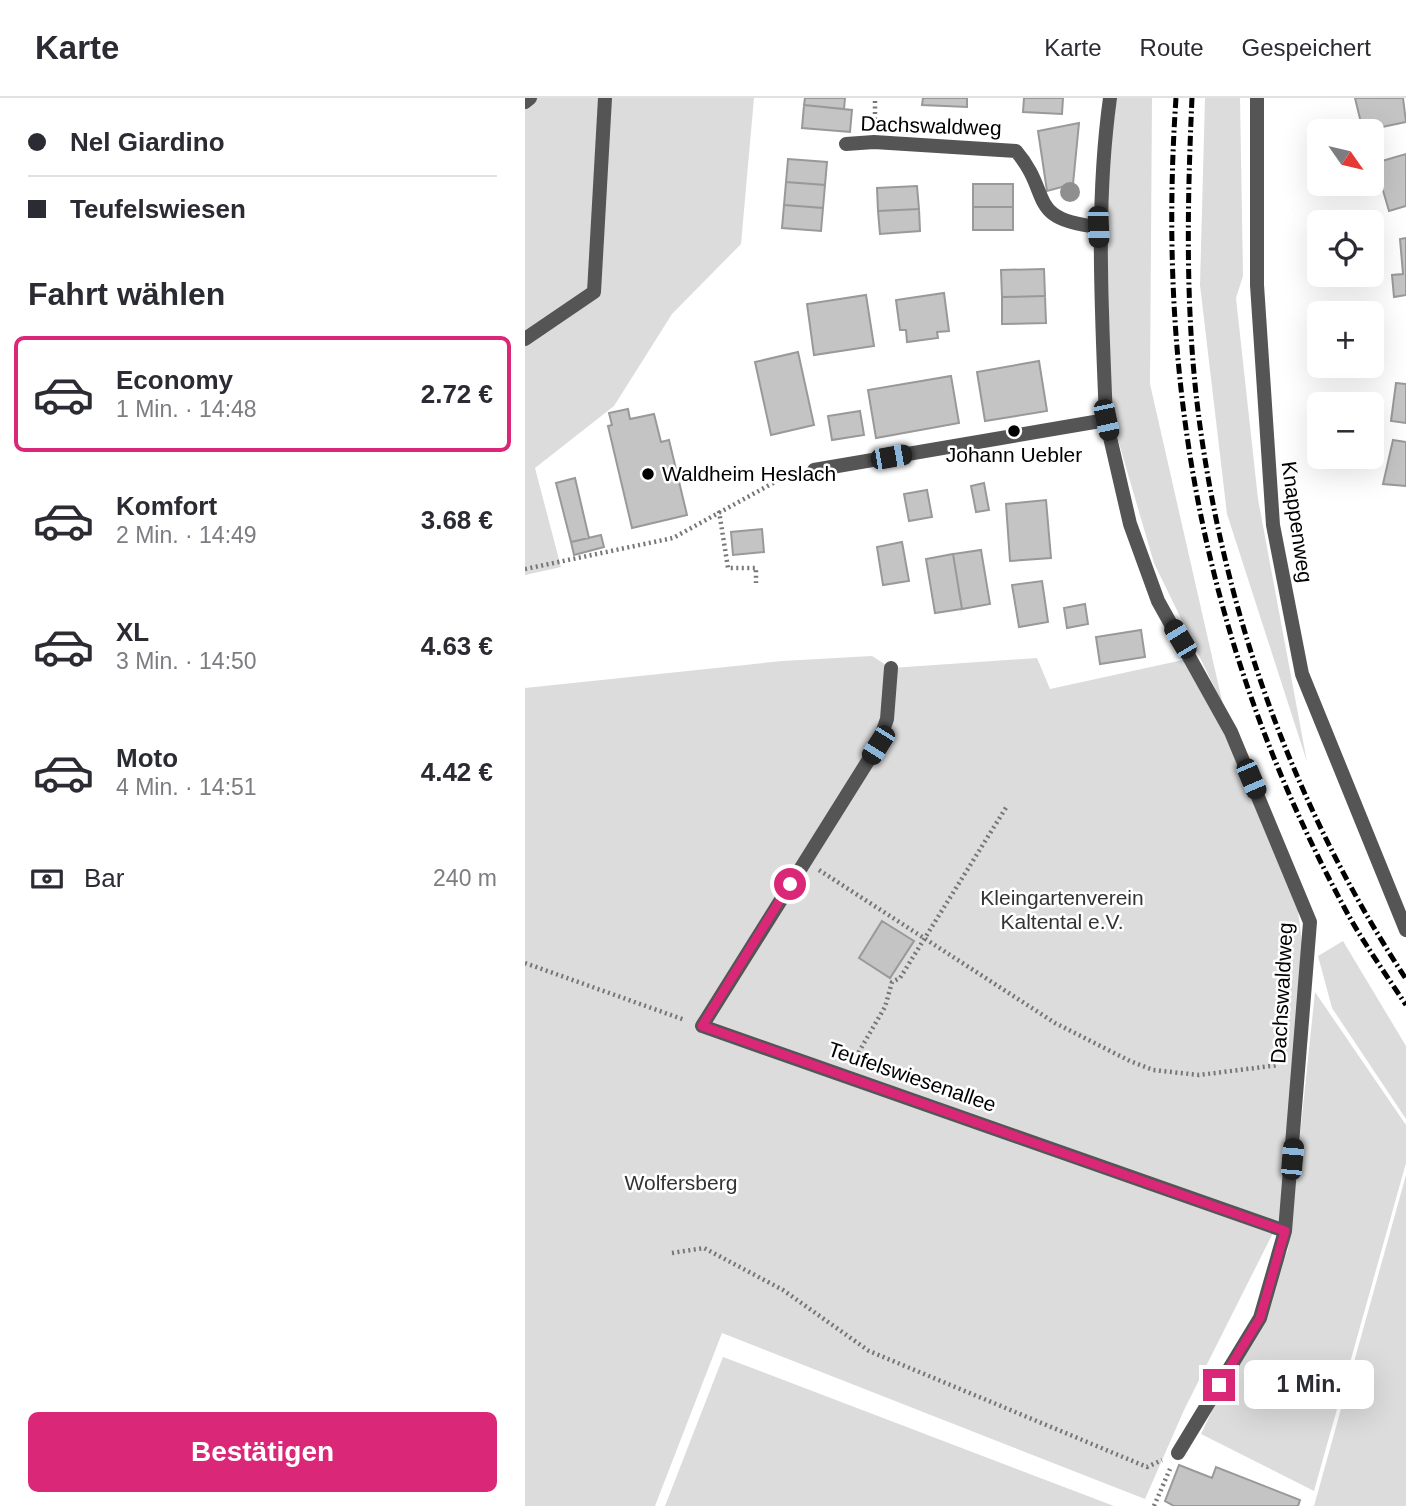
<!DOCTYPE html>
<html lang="de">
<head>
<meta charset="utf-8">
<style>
  body { margin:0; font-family:Helvetica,sans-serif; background:#f2f2f3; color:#2b2b33; height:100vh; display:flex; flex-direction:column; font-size:26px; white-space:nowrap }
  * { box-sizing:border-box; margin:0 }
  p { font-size:23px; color:#7c7c81 }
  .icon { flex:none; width:38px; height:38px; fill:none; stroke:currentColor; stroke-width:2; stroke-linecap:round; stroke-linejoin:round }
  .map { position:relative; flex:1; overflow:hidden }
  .drawer { display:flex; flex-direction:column; background:#fff; width:525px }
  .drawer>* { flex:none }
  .guide { display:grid; align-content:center; height:154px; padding:0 28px; background:#fff }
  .needle { width:46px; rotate:124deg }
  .controls { position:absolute; left:782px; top:21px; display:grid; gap:14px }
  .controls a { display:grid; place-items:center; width:77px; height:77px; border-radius:10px; background:#fff; box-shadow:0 7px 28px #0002; font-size:35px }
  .end { position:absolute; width:32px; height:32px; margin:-16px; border:9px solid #db2777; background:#fff; box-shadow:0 0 0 4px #fff }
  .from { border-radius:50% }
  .bubble { position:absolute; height:49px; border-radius:10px; background:#fff; box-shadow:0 7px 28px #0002; font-size:23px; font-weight:700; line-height:49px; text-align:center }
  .car { position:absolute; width:21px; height:42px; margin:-21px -10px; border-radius:9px; box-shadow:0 0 5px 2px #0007; background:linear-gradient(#222 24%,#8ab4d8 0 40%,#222 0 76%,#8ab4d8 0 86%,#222 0) }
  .guide b { display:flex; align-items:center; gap:24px; height:66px; font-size:26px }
  .guide b+b { border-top:2px solid #e1e1e2 }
  .guide i { width:18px; height:18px; background:#2b2b33 }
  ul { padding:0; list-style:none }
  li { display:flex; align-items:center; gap:21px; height:116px; margin:0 14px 10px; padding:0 14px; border:4px solid transparent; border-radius:10px }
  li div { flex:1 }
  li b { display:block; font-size:26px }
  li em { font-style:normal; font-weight:700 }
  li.on { border-color:#db2777 }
  li>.icon { width:63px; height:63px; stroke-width:1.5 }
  h2 { padding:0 28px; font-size:32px; line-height:84px }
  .pay { display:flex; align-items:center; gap:18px; height:77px; padding:0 28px; font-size:26px }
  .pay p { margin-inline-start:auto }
  .action { display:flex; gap:14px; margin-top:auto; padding:14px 28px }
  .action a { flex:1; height:80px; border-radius:10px; background:#db2777; color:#fff; font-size:28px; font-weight:700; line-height:80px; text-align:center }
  header { display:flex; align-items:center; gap:42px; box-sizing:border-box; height:98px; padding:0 35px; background:#fff; border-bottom:2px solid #e1e1e2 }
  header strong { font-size:33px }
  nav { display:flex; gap:38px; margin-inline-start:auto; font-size:24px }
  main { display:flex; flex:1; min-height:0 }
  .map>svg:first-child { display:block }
</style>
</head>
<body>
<header>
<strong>Karte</strong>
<nav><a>Karte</a><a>Route</a><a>Gespeichert</a></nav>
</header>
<main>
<section class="drawer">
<div class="guide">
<b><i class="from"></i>Nel Giardino</b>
<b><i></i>Teufelswiesen</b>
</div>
<h2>Fahrt wählen</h2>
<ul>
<li class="on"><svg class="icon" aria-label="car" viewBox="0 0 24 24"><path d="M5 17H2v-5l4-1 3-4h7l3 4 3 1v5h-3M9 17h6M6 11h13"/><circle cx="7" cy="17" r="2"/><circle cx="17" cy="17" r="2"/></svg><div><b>Economy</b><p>1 Min. · 14:48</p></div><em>2.72 €</em></li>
<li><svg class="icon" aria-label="car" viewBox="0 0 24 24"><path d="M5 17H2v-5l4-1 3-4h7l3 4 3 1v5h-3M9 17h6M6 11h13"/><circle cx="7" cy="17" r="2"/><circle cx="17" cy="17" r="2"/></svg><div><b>Komfort</b><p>2 Min. · 14:49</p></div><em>3.68 €</em></li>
<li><svg class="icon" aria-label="car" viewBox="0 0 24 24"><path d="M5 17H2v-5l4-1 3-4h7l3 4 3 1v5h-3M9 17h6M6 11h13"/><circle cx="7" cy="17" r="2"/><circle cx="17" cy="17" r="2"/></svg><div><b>XL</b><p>3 Min. · 14:50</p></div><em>4.63 €</em></li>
<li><svg class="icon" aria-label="car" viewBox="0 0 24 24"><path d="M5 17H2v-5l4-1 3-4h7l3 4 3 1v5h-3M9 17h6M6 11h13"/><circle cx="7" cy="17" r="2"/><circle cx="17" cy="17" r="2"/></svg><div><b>Moto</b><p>4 Min. · 14:51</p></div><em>4.42 €</em></li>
</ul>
<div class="pay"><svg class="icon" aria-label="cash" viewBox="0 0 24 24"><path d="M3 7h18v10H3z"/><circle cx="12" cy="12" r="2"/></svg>Bar<p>240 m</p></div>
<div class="action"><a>Bestätigen</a></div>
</section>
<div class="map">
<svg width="881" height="1408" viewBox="0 0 881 1408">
  <rect width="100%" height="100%" fill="#fff"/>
  <!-- green -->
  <path fill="#dcdcdc" d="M 0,0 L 229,0 L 216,146 L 147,216 L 89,308 L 10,370 L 36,469 L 0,477 Z
    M 592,0 L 627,0 L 625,286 L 698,607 L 629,465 L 586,318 L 581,77 Z
    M 680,0 L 715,0 L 718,178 L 711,200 L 733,401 L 782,664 L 702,416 L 675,187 Z
    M 347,558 L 366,570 L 512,560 L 525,591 L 667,560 L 772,805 L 777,845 L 756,1119 L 659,1312 L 620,1401 L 197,1235 L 130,1408 L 0,1408 L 0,590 L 257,563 Z
    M 818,843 L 881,948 L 881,1021 L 807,910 L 793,858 Z
    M 790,894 L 881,1027 L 881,1065 L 789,1393 L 676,1336 L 763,1152 Z
    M 881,1077 L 881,1408 L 789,1408 Z
    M 198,1259 L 589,1408 L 140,1408 Z"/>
  <!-- building -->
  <path fill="#c4c4c4" stroke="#999" stroke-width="2" d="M 280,0 L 320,0 L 319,11 L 279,7 Z
    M 398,0 L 442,0 L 442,9 L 397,7 Z
    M 499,0 L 538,0 L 537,16 L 498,14 Z
    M 830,0 L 878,0 L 881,24 L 838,33 Z
    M 279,7 L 327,12 L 325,34 L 277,30 Z
    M 554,25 L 548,86 L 522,93 L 513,33 Z
    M 881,56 L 881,108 L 864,113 L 850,65 Z
    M 263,61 L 302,64 L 300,87 L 261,84 Z
    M 261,84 L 300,87 L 298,110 L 259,107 Z
    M 448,86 L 488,86 L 488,109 L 448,109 Z
    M 392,88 L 394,111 L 353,113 L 352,90 Z
    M 259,107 L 298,110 L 296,133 L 257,130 Z
    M 448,109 L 488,109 L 488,132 L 448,132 Z
    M 394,111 L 395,133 L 355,136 L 353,113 Z
    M 881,140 L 881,197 L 869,199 L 867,177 L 878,176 L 875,141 Z
    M 519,171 L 520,198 L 477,199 L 476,172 Z
    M 419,195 L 424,233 L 412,234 L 413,240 L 382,244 L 381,232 L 375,232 L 371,202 Z
    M 341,197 L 349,248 L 289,257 L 282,206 Z
    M 520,198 L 521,225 L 477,226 L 477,199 Z
    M 273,254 L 289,327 L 246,337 L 230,264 Z
    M 514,263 L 522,313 L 460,323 L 452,274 Z
    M 426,278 L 434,325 L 351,340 L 343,292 Z
    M 871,285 L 881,286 L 881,325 L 866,323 Z
    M 103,311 L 105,321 L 129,316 L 136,344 L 144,342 L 162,417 L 107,430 L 83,328 L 87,327 L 84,315 Z
    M 335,313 L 339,337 L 307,342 L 303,318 Z
    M 868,342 L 881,344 L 881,388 L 858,386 Z
    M 50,380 L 64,440 L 46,444 L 31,385 Z
    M 459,385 L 464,412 L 451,414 L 446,388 Z
    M 402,392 L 407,419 L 384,423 L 379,396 Z
    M 521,402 L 526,460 L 485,463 L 481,406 Z
    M 237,431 L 239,454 L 208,457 L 206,434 Z
    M 76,437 L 79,449 L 49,457 L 46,444 Z
    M 377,444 L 384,483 L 358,487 L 352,449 Z
    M 456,452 L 465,506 L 437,511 L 428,456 Z
    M 428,456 L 437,511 L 410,515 L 401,461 Z
    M 517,483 L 523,524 L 494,529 L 487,487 Z
    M 560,506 L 563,526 L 542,530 L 539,510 Z
    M 616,532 L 620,559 L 575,566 L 571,539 Z
    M 357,823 L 389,843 L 365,880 L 334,860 Z
    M 654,1367 L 687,1380 L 691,1369 L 775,1402 L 773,1408 L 649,1408 L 640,1403 Z"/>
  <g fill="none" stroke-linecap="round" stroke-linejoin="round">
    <!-- path -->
    <path stroke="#777" stroke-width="4.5" stroke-dasharray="2 3.5" stroke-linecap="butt" d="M 350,27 L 350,0
      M 194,413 L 203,470 L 231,470 L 231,485
      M 0,471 L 148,440 L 259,379 L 271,376
      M 294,772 L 530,925 L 605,963 L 628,972 L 674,977 L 754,967
      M 0,865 L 160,922
      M 328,964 L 360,909 L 367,884 L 375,880 L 482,708
      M 147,1155 L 179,1150 L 258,1192 L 344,1253 L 622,1369 L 637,1362
      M 629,1408 L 645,1371"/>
    <!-- lane -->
    <path stroke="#555" stroke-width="14" d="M 0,4 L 5,0
      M 0,241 L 69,194 L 80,0
      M 581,322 L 605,426 L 633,503 L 706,634 L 785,824 L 760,1133 L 735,1220 L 653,1355
      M 366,570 L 362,621 L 353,647 L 177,928 L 760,1133"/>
    <!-- street -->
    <path stroke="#555" stroke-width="14" d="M 732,0 L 732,187 L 748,427 L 777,576 L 881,832
      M 321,46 L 349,44 L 491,53 C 528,96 500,121 573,129
      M 289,372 L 581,322 C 577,214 570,108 585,0"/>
    <!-- rail -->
    <path stroke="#000" stroke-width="5" stroke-dasharray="10 3.5 2 3.5" stroke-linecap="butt" d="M 651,0 C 631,290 681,552 819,809 C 837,843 860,875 881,907
      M 667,0 C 662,109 660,220 675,328 C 702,524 772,715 881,881"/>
  </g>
  <!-- trees -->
  <circle fill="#8f8f8f" cx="545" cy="94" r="10"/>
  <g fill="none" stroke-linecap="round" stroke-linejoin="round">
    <!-- route -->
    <path stroke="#db2777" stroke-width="9" d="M 265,786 L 177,928 L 760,1133 L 735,1220 L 694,1287"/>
  </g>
  <!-- markers -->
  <g fill="#000" stroke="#fff" stroke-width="2.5">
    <circle cx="489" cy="333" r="7"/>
    <circle cx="123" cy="376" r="7"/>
  </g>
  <g text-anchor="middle" stroke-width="5" stroke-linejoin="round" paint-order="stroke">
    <!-- street labels -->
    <g font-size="21" fill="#000" stroke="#fff">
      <text transform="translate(406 28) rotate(2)" y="7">Dachswaldweg</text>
      <text transform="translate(772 424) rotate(82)" y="7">Knappenweg</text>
      <text transform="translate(757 895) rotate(-87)" y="7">Dachswaldweg</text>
      <text transform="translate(387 979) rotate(19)" y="7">Teufelswiesenallee</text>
    </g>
    <!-- poi labels -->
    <g font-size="21" fill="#000" stroke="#fff">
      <text x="489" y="364">Johann Uebler</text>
      <text x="137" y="383" text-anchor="start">Waldheim Heslach</text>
    </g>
    <!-- park labels -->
    <g font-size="21" fill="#333" stroke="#fff">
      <text x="537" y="807">Kleingartenverein<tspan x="537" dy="24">Kaltental e.V.</tspan></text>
      <text x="156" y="1092">Wolfersberg</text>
    </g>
  </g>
</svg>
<div class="controls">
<a><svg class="needle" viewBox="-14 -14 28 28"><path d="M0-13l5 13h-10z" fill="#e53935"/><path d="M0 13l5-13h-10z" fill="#7c7c81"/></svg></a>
<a><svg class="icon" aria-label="locate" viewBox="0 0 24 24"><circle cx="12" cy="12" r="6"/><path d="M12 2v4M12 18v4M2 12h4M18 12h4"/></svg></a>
<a>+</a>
<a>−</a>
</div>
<i class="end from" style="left:265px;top:786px"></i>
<i class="end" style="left:694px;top:1287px"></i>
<div class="bubble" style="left:719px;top:1262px;width:130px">1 Min.</div>
<i class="car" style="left:573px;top:129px;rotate:178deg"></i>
<i class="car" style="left:581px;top:322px;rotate:168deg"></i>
<i class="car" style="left:366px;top:359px;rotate:80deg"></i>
<i class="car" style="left:655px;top:541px;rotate:329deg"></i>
<i class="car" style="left:353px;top:647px;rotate:212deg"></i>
<i class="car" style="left:726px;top:681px;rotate:157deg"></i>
<i class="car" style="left:767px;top:1061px;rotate:5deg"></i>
</div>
</main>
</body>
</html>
